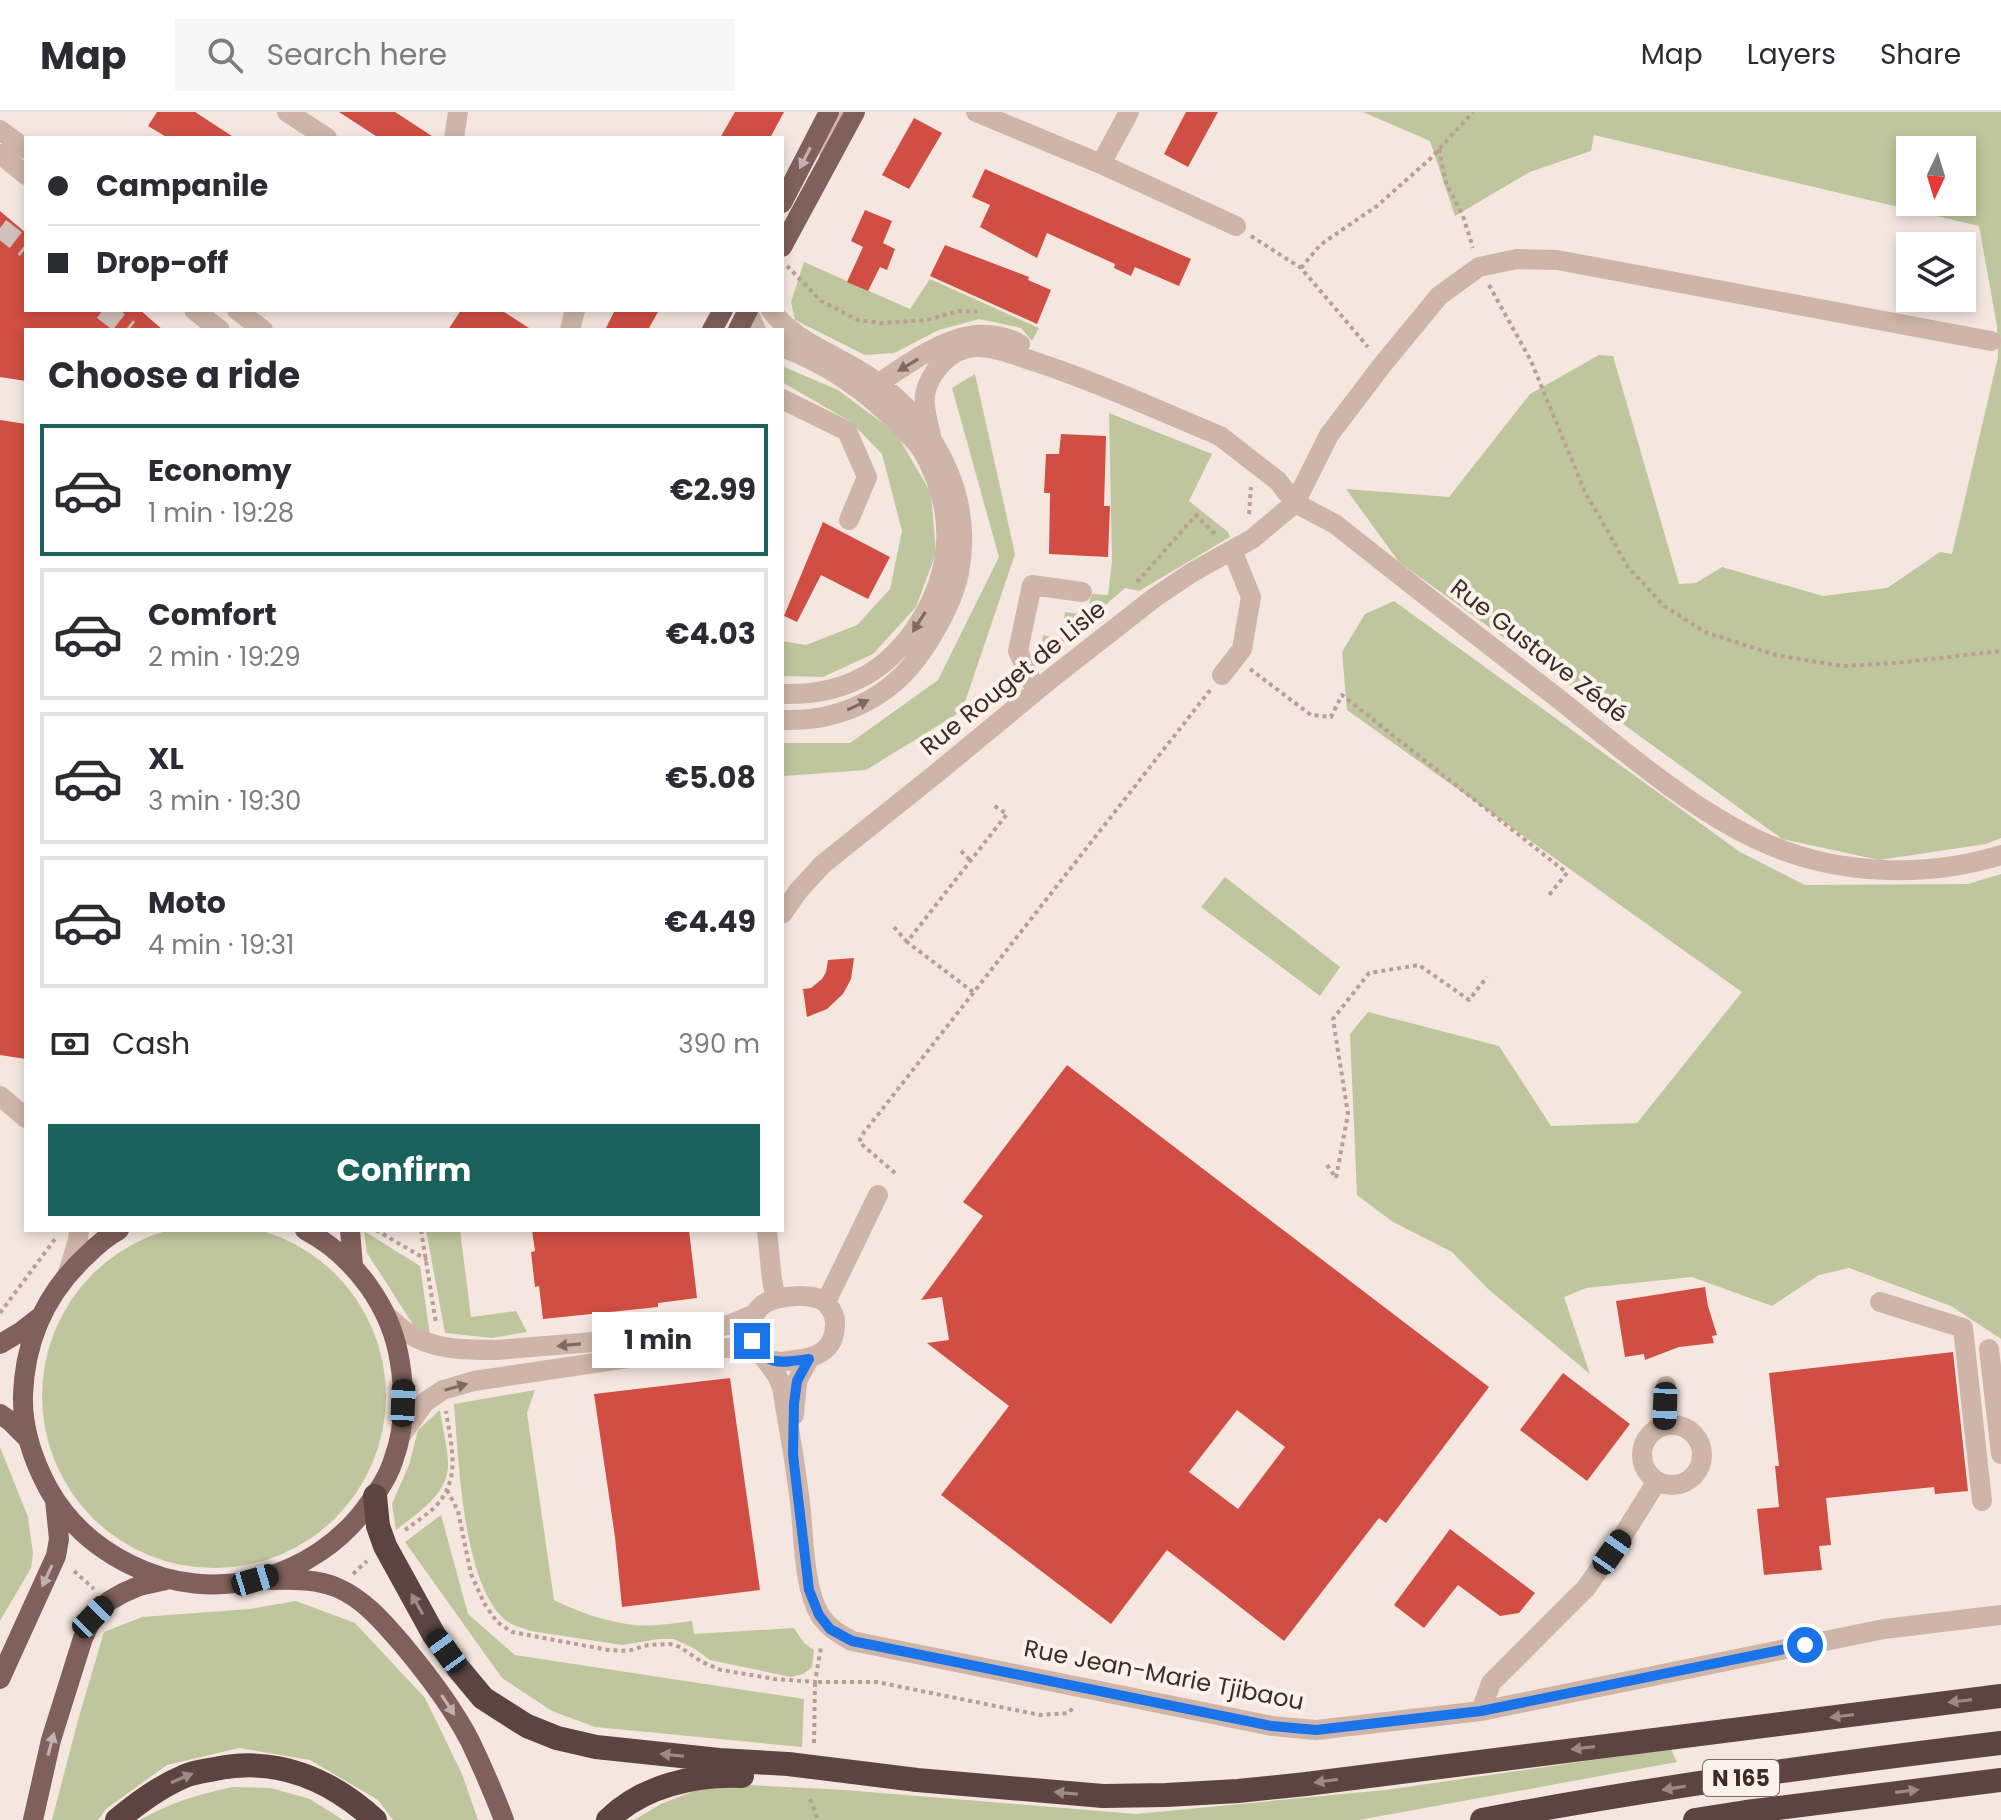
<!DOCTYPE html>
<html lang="en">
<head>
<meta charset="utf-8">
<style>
  body { margin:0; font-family:Poppins,sans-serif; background:#f7f7f7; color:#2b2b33; height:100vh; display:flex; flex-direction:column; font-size:30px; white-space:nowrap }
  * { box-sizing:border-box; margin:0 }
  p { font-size:26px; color:#7c7c81 }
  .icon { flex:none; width:44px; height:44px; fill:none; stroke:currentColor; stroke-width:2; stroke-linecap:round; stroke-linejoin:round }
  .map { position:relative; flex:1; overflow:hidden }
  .details { position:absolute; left:24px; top:216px; width:760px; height:904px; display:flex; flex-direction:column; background:#fff; border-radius:0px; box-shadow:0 4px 12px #0003 }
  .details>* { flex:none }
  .guide { position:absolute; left:24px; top:24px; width:760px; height:176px; border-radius:0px; box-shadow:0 4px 12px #0003; display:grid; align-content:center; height:176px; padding:0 24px; background:#fff }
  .needle { width:52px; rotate:184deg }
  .controls { position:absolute; left:1896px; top:24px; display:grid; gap:16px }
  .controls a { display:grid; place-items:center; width:80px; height:80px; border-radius:0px; background:#fff; box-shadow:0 4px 12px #0003; font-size:40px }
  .end { position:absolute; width:36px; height:36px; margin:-18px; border:10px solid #1a73e8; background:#fff; box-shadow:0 0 0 4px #fff }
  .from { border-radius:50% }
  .bubble { position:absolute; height:56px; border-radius:0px; background:#fff; box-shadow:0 4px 12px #0003; font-size:26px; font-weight:700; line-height:56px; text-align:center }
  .car { position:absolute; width:24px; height:48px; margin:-24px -12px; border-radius:10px; box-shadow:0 0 6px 2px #0007; background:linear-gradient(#222 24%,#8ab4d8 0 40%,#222 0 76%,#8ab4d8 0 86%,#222 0) }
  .guide b { display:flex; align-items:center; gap:28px; height:76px; font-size:30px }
  .guide b+b { border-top:2px solid #e1e1e2 }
  .guide i { width:20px; height:20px; background:#2b2b33 }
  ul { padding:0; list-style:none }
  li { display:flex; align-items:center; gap:24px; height:132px; margin:0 16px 12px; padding:0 8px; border:4px solid #e1e1e2; border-radius:0px }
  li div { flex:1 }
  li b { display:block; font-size:30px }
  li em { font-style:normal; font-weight:700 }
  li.current { border-color:#1b615b }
  li>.icon { width:72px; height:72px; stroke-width:1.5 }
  h2 { padding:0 24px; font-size:36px; line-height:96px }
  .pay { display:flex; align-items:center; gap:20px; height:88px; padding:0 24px; font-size:30px }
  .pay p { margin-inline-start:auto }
  .cta { display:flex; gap:16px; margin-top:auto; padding:16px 24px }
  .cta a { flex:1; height:92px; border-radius:0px; background:#1b615b; color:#fff; font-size:32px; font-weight:700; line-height:92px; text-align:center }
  header { display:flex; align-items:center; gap:48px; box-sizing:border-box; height:112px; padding:0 40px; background:#fff; border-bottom:2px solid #e1e1e2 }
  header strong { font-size:38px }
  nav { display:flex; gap:44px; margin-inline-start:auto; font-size:28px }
  .search { width:560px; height:72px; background:#f7f7f7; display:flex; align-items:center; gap:20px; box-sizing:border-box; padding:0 28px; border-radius:0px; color:#7c7c81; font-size:30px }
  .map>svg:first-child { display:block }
</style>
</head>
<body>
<header>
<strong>Map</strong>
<div class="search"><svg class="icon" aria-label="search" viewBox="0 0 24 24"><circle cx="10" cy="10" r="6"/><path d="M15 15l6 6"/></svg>Search here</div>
<nav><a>Map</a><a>Layers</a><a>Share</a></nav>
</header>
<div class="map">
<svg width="2001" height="1708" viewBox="0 0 2001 1708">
  <rect width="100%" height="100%" fill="#f5e7df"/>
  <!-- green -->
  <path fill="#bfc69d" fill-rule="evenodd" d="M 1363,0 L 2001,0 L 2001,726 L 1986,732 L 1879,748 L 1782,727 L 1399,450 L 1346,377 L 1449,385 L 1530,282 L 1599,243 L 1613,244 L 1679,472 L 1696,471 L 1722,455 L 1823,484 L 1887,476 L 1940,440 L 1952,442 L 1998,245 L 1997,214 L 1979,114 L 1594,23 L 1591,39 L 1530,60 L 1455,104 L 1430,29 ZM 1910,38 L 1962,38 L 1962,90 L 1910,90 Z
    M 804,150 L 910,197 L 930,167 L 1039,216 L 1032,229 L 1021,216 L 979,207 L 939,218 L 894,241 L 865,243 L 795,208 L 791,190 Z
    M 782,254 L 838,278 L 896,321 L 931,381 L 936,441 L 916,495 L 873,542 L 823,565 L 782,564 L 782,529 L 806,533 L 857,513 L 890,477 L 902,419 L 882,342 L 851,310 L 782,270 Z
    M 975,262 L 1015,442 L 962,599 L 866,658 L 784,664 L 782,663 L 782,631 L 850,631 L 938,568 L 999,445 L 952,276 Z
    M 1109,301 L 1212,342 L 1189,389 L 1228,420 L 1230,425 L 1139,479 L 1125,476 L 1038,552 L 1043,523 L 1061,527 L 1065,500 L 1086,503 L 1092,482 L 1108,483 L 1112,449 Z
    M 1394,489 L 1740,740 L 1805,773 L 1968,772 L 2001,762 L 2001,1227 L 1951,1194 L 1849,1156 L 1819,1163 L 1772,1194 L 1692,1165 L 1586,1176 L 1564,1185 L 1590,1262 L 1488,1177 L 1452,1140 L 1393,1110 L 1357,1083 L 1350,922 L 1368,900 L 1499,934 L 1551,1014 L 1637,1011 L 1742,880 L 1347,598 L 1342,540 L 1365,502 Z
    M 1225,765 L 1340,855 L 1320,884 L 1201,795 Z
    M42 1284a172 172 0 1 1 344 0a172 172 0 1 1-344 0Z
    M 426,1118 L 460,1118 L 471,1205 L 516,1199 L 527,1220 L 492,1226 L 445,1221 Z
    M 364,1119 L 420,1154 L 430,1223 L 414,1214 L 367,1141 Z
    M 535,1278 L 527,1301 L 554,1488 C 578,1500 607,1510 634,1513 C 653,1515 673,1511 692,1509 L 694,1522 L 794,1516 L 804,1531 L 814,1538 L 812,1555 L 803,1562 L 791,1565 L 710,1548 L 695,1537 L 674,1527 L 659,1527 L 622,1533 L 531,1519 C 522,1516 510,1513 503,1506 C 462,1466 459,1348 454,1292 Z
    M 440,1298 C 442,1314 449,1340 448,1356 C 445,1385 416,1402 396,1418 L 392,1392 L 409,1353 L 418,1318 Z
    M 0,1335 L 28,1405 L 33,1442 L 31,1456 L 0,1509 Z
    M 441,1403 L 468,1502 L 515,1543 L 804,1587 L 802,1635 L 595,1615 L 552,1599 L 502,1566 L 405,1430 Z
    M 296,1489 L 355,1511 L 425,1586 L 462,1662 L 478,1708 L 393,1708 L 378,1688 L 310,1648 L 239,1636 L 167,1653 L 106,1697 L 98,1708 L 52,1708 L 78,1608 L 104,1520 L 142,1505 L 250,1497 Z
    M 1671,1637 L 1677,1650 L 1359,1708 L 634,1708 L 661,1692 L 701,1676 L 750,1673 L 845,1678 L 1136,1702 L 1385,1678 Z
    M 232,1675 L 271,1676 L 310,1687 L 343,1708 L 140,1708 C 172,1690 197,1683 232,1675 Z"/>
  <!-- building -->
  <path fill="#d04e43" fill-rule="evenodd" d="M 157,0 L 195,0 L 235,26 L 168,26 L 148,14 Z
    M 339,0 L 395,0 L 435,26 L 379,26 Z
    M 735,0 L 784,0 L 770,26 L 720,26 Z
    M 1186,0 L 1218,0 L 1188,55 L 1164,42 Z
    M 914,6 L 942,21 L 909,77 L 882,63 Z
    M 985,57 L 1191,147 L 1179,174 L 1135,155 L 1131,164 L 1114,156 L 1115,152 L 1047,121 L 1037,146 L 980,115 L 990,93 L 972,85 Z
    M 865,98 L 892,109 L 883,131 L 895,137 L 887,158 L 880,155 L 868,179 L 847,170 L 863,135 L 851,129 Z
    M 0,99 L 26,121 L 26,198 L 140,198 L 163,218 L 26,218 L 26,269 L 0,265 Z
    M 945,133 L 1029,165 L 1028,168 L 1051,178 L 1037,212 L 930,164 Z
    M 461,198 L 501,198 L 532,218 L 448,218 Z
    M 615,198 L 659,198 L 648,218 L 605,218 Z
    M 0,308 L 26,312 L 26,947 L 0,943 Z
    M 1061,322 L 1106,324 L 1104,394 L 1110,394 L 1108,445 L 1049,442 L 1050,381 L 1044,381 L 1046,342 L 1059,342 Z
    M 823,410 L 890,445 L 868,487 L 821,463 L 797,510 L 784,504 Z
    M 854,846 L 851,867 L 843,882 L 827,897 L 807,905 L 803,877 L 811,876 L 822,867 L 826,860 L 828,848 Z
    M 1067,953 L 1489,1275 L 1386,1411 L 1379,1406 L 1284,1529 L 1167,1438 L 1111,1512 L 941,1383 L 1009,1294 L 927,1231 L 949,1228 L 942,1185 L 921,1188 L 983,1104 L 963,1090 ZM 1237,1298 L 1285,1335 L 1238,1397 L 1189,1360 Z
    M 532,1118 L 689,1118 L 697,1186 L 658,1191 L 658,1195 L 543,1207 L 539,1174 L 535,1175 L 531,1140 L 535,1139 Z
    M 1705,1175 L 1708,1194 L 1717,1223 L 1712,1224 L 1714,1231 L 1679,1235 L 1645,1248 L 1644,1242 L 1625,1245 L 1616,1189 Z
    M 1953,1240 L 1968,1379 L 1935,1382 L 1934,1375 L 1826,1386 L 1831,1433 L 1819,1434 L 1822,1458 L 1764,1463 L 1757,1397 L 1779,1395 L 1775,1354 L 1779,1354 L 1769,1261 Z
    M 1563,1261 L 1630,1312 L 1587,1369 L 1520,1318 Z
    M 730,1266 L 760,1478 L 622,1495 L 615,1425 L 594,1282 Z
    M 1450,1417 L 1535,1481 L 1519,1501 L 1500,1504 L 1458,1473 L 1424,1516 L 1394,1493 Z"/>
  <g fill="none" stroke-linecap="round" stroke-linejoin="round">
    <!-- minor-tunnel -->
    <path stroke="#d0c2bb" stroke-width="20" stroke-dasharray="20 10" stroke-linecap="butt" d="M 0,116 L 26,136
      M 103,198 L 129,218"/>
    <!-- path -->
    <path stroke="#bb9e93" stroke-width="4" stroke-dasharray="4 4" stroke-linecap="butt" d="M 1439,37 L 1446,71 L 1463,104 L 1473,136
      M 1251,124 L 1301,156 L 1368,235
      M 787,154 L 821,189 L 858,208 L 881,211 L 927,208 L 959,199 L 977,200
      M 1301,156 L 1320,133 L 1377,94 L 1430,47 L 1473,0
      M 1489,173 L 1531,249 L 1585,380 L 1628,455 L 1664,494 L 1705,520 L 1776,543 L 1842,554 L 1896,551 L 2001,539
      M 1249,402 L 1251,375
      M 1137,470 L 1196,403 L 1217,424
      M 1250,557 L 1311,603 L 1331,605 L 1342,583 L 1567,761 L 1549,783
      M 961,739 L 971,749
      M 894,815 L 907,830
      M 973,880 L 907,830 L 1007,702 L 993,693
      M 1327,1053 L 1336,1066 L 1348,1002 L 1333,907 L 1369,861 L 1419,853 L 1469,888 L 1487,865
      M 895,1061 L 859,1030 L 862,1023 L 1211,577
      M 376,1118 L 427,1148
      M 421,1118 L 436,1211
      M 0,1201 L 55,1127
      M 447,1378 L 458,1399 L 471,1462 L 484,1491 L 497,1510 L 512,1520 L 608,1538 L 628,1539 L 648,1533 L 670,1532 L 680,1535 L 702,1550 L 721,1558 L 775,1567 L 815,1570 L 821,1535
      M 405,1418 C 415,1411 426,1403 435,1395 C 462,1367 451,1334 446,1299
      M 74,1459 L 94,1477
      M 353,1462 L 367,1449
      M 814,1631 L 815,1570 L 877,1570 L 1040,1603 L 1069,1601 L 1074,1594
      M 810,1687 L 818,1708"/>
    <!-- minor -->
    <path stroke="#cfb5a9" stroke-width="20" d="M 287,0 L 327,26
      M 976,0 L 1101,52 L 1236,114
      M 0,18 L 26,37
      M 454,26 L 458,0
      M 829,41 L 836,11 L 842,0
      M 0,42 L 26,63
      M 1101,52 L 1129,0
      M 194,198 L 220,218
      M 237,198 L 263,218
      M 747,198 L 756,218
      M 771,198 C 795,231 839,243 871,266 C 934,309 974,383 959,461 C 953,489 939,514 923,538 C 891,586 840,610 782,608
      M 570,218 L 575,198
      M 782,235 C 828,252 869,281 903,317 C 910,324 918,331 923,340 C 956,398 954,458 917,514 C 885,562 841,584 782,582
      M 879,271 C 922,243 968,205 1020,232
      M 782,287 L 847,319 L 867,365 L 849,408
      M 931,325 C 929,312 923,297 925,283 C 929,260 950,237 974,235 C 994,234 1014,243 1033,249 C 1097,270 1158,298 1220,324 L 1278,369 L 1295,391 L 1335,412 C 1408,470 1481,527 1555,584 C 1617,633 1687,695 1758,728 C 1833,763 1922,767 2001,743
      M 1222,563 L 1242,537 L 1251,485 L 1232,438
      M 1036,579 L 1018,539 L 1032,473 L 1082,480
      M 782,802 L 799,778 L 823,752 L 938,660 L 1053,565 L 1154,486 L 1191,461 L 1252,427 L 1295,391 L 1329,323 L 1383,252 L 1439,184 L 1479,155 L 1517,147 L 1557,148 L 1991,229
      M 0,984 L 26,1006
      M 767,1118 L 772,1168 L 776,1187
      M 68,1161 L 78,1128 L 79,1118
      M 826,1190 L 878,1083
      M 1880,1190 L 1963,1216 L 1982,1389
      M 386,1203 C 393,1209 399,1215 406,1220 C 432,1238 465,1238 496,1238 L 692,1222 L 731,1212 L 755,1202
      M 1989,1237 L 2001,1342
      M 765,1246 C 777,1251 781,1250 794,1248 C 816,1246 834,1239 835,1214 C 836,1206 832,1198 827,1192 C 817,1180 777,1183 764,1192 C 758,1196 752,1205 751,1212 C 747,1237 772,1249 780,1270 C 783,1277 784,1286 785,1294 C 791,1326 796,1358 800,1390 C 804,1423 803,1475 820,1503 C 828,1516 840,1522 852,1529 L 1272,1614 L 1316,1618 L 1481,1599 L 1884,1517 L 2001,1503
      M 794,1303 L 797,1269 L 809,1247
      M1642 1343a30 30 0 1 1 60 0a30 30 0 1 1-60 0Z
      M 1665,1314 L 1666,1274
      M 400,1325 L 425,1290 L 443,1278 L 474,1269 L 709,1234 L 758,1239
      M 1481,1599 L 1491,1571 L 1586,1476 L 1624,1422 L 1657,1369"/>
    <!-- major -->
    <path stroke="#7f605a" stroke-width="20" d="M 782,91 L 829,0
      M 782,135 L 855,0
      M 712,218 L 723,198
      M 738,218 L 748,198
      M 119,1118 C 106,1125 96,1134 86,1144 C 45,1182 25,1228 23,1283 C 22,1315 33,1348 48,1376 C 67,1410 96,1436 131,1453 C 213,1494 314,1468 368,1393 C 378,1379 389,1364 394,1346 C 405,1316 405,1282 400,1251 C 392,1195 354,1144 305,1118
      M 350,1118 L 353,1154
      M 0,1232 L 22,1219 L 40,1205
      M 0,1302 L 10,1309 L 28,1327
      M 271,1468 C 293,1467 318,1467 338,1476 C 365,1488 384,1511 403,1533 C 428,1563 452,1594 470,1629 C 482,1654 494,1682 504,1708
      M 0,1567 L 56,1444 L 59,1427 L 55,1388
      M 33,1708 L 51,1628 L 83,1526 L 93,1505 L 109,1489 L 123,1481 L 139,1474 L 166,1468"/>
    <!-- highway -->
    <path stroke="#5d4440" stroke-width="24" d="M 375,1384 L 378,1414 L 385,1434 L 434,1523 L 458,1556 L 483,1586 L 527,1614 L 557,1626 L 596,1635 L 719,1648 L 788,1652 L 917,1668 L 1103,1684 L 1166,1683 L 1238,1679 L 1306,1672 L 2001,1584
      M 117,1708 C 138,1691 159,1675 185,1664 C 194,1660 205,1659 215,1657 C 276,1644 330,1667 375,1708
      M 608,1708 C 642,1674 695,1662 742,1664
      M 1482,1708 C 1653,1675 1828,1652 2001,1631
      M 1695,1708 L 1746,1700 L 2001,1668"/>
  </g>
  <!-- one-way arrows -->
  <defs><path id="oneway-solid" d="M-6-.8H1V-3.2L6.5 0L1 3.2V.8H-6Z" transform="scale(2)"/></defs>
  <g fill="#c4b0aa">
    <use href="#oneway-solid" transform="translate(805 46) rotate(117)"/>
    <use href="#oneway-solid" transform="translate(47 1464) rotate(115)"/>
    <use href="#oneway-solid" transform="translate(448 1593) rotate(57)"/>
    <use href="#oneway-solid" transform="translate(51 1632) rotate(-75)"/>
  </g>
  <g fill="#7e6a63">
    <use href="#oneway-solid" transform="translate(908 253) rotate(149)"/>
    <use href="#oneway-solid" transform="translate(919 510) rotate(122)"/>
    <use href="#oneway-solid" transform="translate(858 593) rotate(-25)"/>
    <use href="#oneway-solid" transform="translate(569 1233) rotate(175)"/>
    <use href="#oneway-solid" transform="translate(456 1275) rotate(-16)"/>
  </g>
  <g fill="#9d8a85">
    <use href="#oneway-solid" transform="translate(417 1492) rotate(-119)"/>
    <use href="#oneway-solid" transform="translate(1960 1589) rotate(173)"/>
    <use href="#oneway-solid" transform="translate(1842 1604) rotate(173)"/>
    <use href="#oneway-solid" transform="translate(1583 1636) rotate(173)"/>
    <use href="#oneway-solid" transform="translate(672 1643) rotate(-174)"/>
    <use href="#oneway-solid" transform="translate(182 1666) rotate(-23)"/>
    <use href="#oneway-solid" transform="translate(1326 1669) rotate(172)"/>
    <use href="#oneway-solid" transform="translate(1674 1676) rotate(171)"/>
    <use href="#oneway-solid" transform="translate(1907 1679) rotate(-7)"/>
    <use href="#oneway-solid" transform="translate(1066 1681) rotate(-175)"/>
  </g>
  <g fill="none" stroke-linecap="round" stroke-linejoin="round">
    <!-- route -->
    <path stroke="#1a73e8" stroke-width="10" d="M 752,1229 C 767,1256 783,1250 809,1247 L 797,1269 L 794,1292 L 793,1343 L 809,1478 L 819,1503 L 830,1517 L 852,1529 L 1272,1614 L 1316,1618 L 1481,1599 L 1805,1533"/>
  </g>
  <g text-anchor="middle" stroke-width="8" stroke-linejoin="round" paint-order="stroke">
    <!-- shield labels -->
    <rect fill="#fcf2ec" stroke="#766764" stroke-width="2" x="1703" y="1648" width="76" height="36" rx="6"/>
    <g font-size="22" font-weight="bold" fill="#3c2c2a">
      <text x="1741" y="1674">N 165</text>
    </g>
    <!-- street labels -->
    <g font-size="24" fill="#3c2c2a" stroke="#fcf2ec">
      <text transform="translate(1539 539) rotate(38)" y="8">Rue Gustave Zédé</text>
      <text transform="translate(1013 566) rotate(-39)" y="8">Rue Rouget de Lisle</text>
      <text transform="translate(1164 1563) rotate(11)" y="8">Rue Jean-Marie Tjibaou</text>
    </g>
  </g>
</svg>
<div class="controls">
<a><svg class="needle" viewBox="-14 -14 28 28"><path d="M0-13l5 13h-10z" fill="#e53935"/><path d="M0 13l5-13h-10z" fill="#7c7c81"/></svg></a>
<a><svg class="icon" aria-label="layers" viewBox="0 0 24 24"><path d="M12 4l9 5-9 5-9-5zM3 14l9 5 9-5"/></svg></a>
</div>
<i class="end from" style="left:1805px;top:1533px"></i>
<i class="end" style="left:752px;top:1229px"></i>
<div class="bubble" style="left:592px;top:1200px;width:132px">1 min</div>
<i class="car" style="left:403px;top:1291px;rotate:2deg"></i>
<i class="car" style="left:1665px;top:1294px;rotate:182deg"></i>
<i class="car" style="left:1612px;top:1440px;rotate:35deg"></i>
<i class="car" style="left:255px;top:1468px;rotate:73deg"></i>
<i class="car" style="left:93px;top:1505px;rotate:44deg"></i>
<i class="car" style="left:446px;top:1539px;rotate:324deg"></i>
<div class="guide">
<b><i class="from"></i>Campanile</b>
<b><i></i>Drop-off</b>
</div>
<section class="details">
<h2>Choose a ride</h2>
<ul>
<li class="current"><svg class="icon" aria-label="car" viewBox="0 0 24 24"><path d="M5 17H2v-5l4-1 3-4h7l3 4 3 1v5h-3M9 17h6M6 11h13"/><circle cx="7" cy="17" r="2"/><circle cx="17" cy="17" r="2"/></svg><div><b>Economy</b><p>1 min · 19:28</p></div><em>€2.99</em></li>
<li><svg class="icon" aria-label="car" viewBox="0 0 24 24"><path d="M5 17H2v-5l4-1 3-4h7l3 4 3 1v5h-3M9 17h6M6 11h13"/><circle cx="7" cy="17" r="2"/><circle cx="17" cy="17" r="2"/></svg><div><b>Comfort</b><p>2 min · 19:29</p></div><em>€4.03</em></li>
<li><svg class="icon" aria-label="car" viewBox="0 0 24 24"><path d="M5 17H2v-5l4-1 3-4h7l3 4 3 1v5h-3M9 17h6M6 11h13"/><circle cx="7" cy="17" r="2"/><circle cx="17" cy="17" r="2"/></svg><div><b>XL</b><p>3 min · 19:30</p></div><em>€5.08</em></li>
<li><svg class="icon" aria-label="car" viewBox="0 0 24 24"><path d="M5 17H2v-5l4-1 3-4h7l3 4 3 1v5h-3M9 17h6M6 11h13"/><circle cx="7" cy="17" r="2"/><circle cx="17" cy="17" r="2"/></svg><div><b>Moto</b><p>4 min · 19:31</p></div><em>€4.49</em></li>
</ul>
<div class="pay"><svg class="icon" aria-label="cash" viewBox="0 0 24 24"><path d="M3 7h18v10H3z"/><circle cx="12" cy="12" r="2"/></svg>Cash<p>390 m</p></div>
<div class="cta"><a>Confirm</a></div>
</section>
</div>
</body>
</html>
